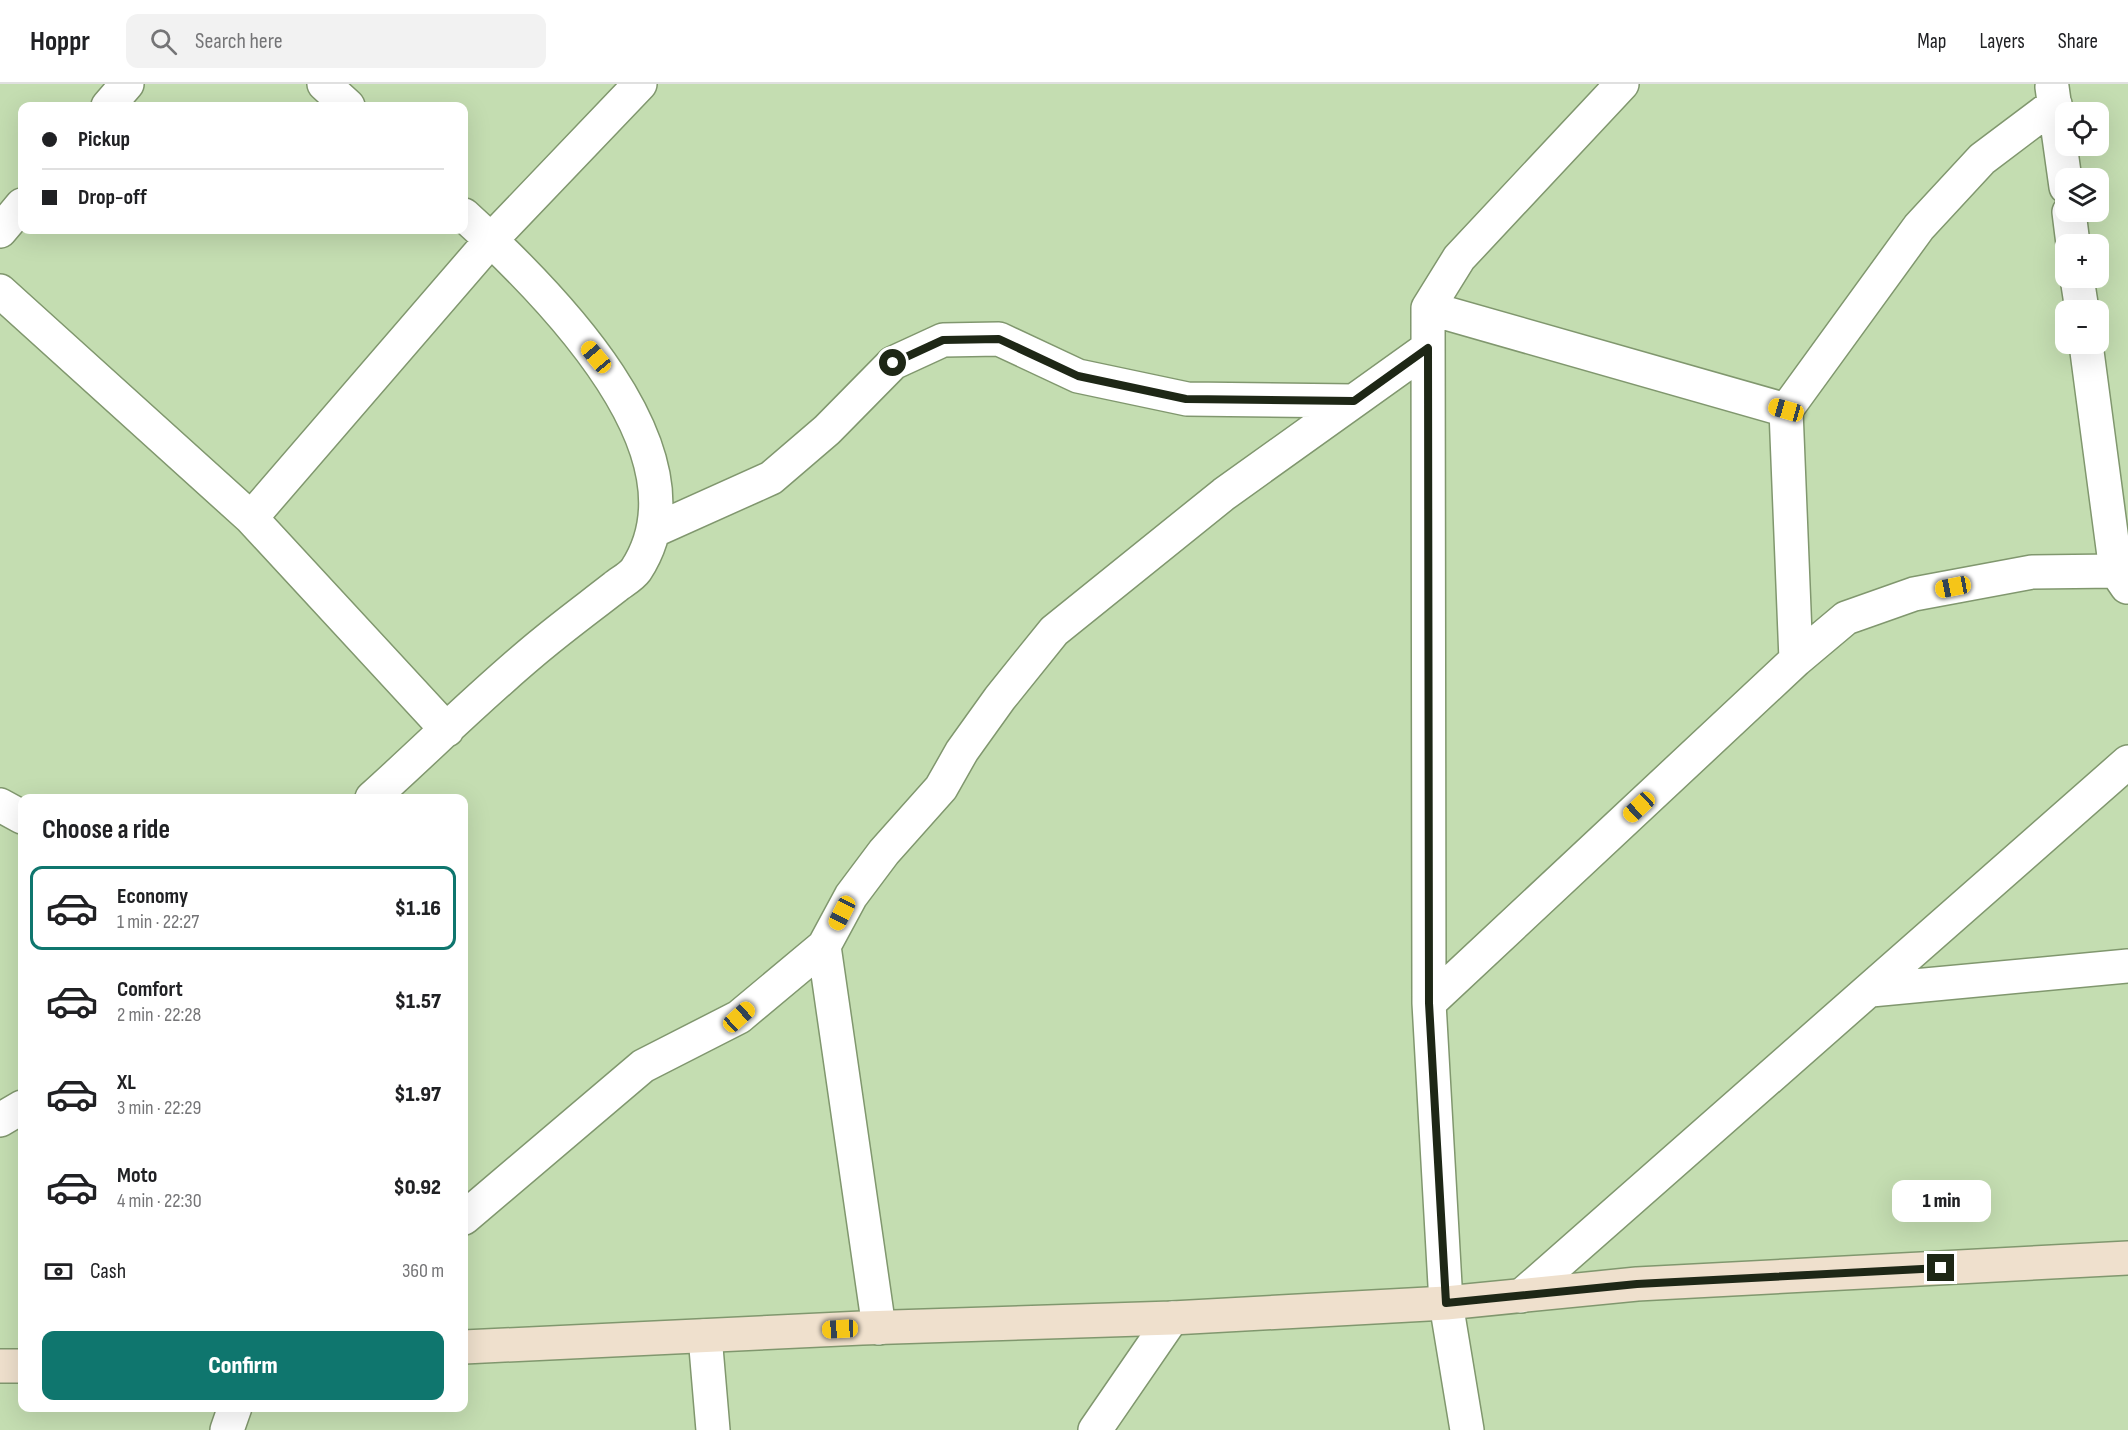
<!DOCTYPE html>
<html lang="en">
<head>
<meta charset="utf-8">
<style>
  body { margin:0; font-family:"Sofia Sans Condensed",sans-serif; background:#f2f2f2; color:#202124; height:100vh; display:flex; flex-direction:column; font-size:22px; white-space:nowrap }
  * { box-sizing:border-box; margin:0 }
  p { font-size:20px; color:#757577 }
  .icon { flex:none; width:33px; height:33px; fill:none; stroke:currentColor; stroke-width:2; stroke-linecap:round; stroke-linejoin:round }
  .map { position:relative; flex:1; overflow:hidden }
  .side { position:absolute; left:18px; top:710px; width:450px; height:618px; display:flex; flex-direction:column; background:#fff; border-radius:12px; box-shadow:0 6px 24px #0002 }
  .side>* { flex:none }
  .banner { position:absolute; left:18px; top:18px; width:450px; height:132px; border-radius:12px; box-shadow:0 6px 24px #0002; display:grid; align-content:center; height:132px; padding:0 24px; background:#fff }
  .controls { position:absolute; left:2055px; top:18px; display:grid; gap:12px }
  .controls a { display:grid; place-items:center; width:54px; height:54px; border-radius:12px; background:#fff; box-shadow:0 6px 24px #0002; font-size:30px }
  .end { position:absolute; width:27px; height:27px; margin:-14px; border:8px solid #1e2716; background:#fff; box-shadow:0 0 0 3px #fff }
  .from { border-radius:50% }
  .bubble { position:absolute; height:42px; border-radius:12px; background:#fff; box-shadow:0 6px 24px #0002; font-size:20px; font-weight:800; line-height:42px; text-align:center }
  .car { position:absolute; width:18px; height:36px; margin:-18px -9px; border-radius:8px; box-shadow:0 0 4px 2px #0007; background:linear-gradient(#f5c518 24%,#345 0 40%,#f5c518 0 76%,#345 0 86%,#f5c518 0) }
  .banner b { display:flex; align-items:center; gap:21px; height:57px; font-size:22px }
  .banner b+b { border-top:2px solid #e0e0e0 }
  .banner i { width:15px; height:15px; background:#202124 }
  ul { padding:0; list-style:none }
  li { display:flex; align-items:center; gap:18px; height:84px; margin:0 12px 9px; padding:0 12px; border:3px solid transparent; border-radius:12px }
  li div { flex:1 }
  li b { display:block; font-size:22px }
  li em { font-style:normal; font-weight:800 }
  li.current { border-color:#0f766e }
  li>.icon { width:54px; height:54px; stroke-width:1.5 }
  h2 { padding:0 24px; font-size:27px; line-height:72px }
  .pay { display:flex; align-items:center; gap:15px; height:66px; padding:0 24px; font-size:22px }
  .pay p { margin-inline-start:auto }
  .button { display:flex; gap:12px; margin-top:auto; padding:12px 24px }
  .button a { flex:1; height:69px; border-radius:12px; background:#0f766e; color:#fff; font-size:24px; font-weight:800; line-height:69px; text-align:center }
  header { display:flex; align-items:center; gap:36px; box-sizing:border-box; height:84px; padding:0 30px; background:#fff; border-bottom:2px solid #e0e0e0 }
  header strong { font-size:28px }
  nav { display:flex; gap:33px; margin-inline-start:auto; font-size:21px }
  .search { width:420px; height:54px; background:#f2f2f2; display:flex; align-items:center; gap:15px; box-sizing:border-box; padding:0 21px; border-radius:12px; color:#757577; font-size:22px }
  .map>svg:first-child { display:block }
</style>
</head>
<body>
<header>
<strong>Hoppr</strong>
<div class="search"><svg class="icon" aria-label="search" viewBox="0 0 24 24"><circle cx="10" cy="10" r="6"/><path d="M15 15l6 6"/></svg>Search here</div>
<nav><a>Map</a><a>Layers</a><a>Share</a></nav>
</header>
<div class="map">
<svg width="2128" height="1346" viewBox="0 0 2128 1346">
  <rect width="100%" height="100%" fill="#c4ddb1"/>
  <g fill="none" stroke-linecap="round" stroke-linejoin="round">
    <!-- street casing -->
    <g stroke="#80976e" stroke-width="36">
      <path id="street" d="M 324,0 L 348,22
        M 2052,3 L 2066,103
        M 108,22 L 127,0
        M 2069,128 L 2073,160
        M 0,147 L 22,121
        M 2077,194 L 2082,226
        M 0,207 L 251,434 L 447,646
        M 1428,224 L 1786,326
        M 2086,260 L 2116,487 L 2127,503
        M 251,434 L 491,156 L 640,0
        M 653,447 L 771,394 L 827,346 L 893,279 L 943,256 L 999,255 L 1078,292 L 1187,315 L 1354,317
        M 1796,576 L 1786,326 L 1919,143 L 1982,75 L 2055,20
        M 372,714 C 430,662 486,605 547,556 C 569,538 592,521 615,503 C 621,498 631,493 636,486 C 713,368 544,204 464,131
        M 0,721 L 22,733
        M 824,862 L 879,1244
        M 1871,906 L 2128,882
        M 1429,919 L 1796,576 L 1846,534 L 1914,510 L 2032,488 L 2116,487
        M 0,1036 L 22,1023
        M 464,1134 L 643,982 L 739,933 L 824,862 L 851,812 L 884,768 L 941,704 L 962,667 L 1000,614 L 1054,547 L 1224,410 L 1428,264
        M 1521,1212 L 2128,678
        M 705,1252 L 713,1346
        M 227,1346 L 235,1323
        M 1095,1346 L 1172,1234
        M 1467,1346 L 1446,1219 L 1429,919 L 1428,224 L 1459,174 L 1622,0"/>
    </g>
    <!-- secondary casing -->
    <g stroke="#80976e" stroke-width="36">
      <path id="secondary" d="M 464,1263 L 862,1244 L 1172,1234 L 1446,1219 L 1637,1200 L 2128,1174
        M 0,1282 L 22,1282"/>
    </g>
    <!-- street -->
    <use href="#street" stroke="#fff" stroke-width="33"/>
    <!-- secondary -->
    <use href="#secondary" stroke="#efe0cd" stroke-width="33"/>
  </g>
  <g fill="none" stroke-linecap="round" stroke-linejoin="round">
    <!-- route -->
    <path stroke="#1e2716" stroke-width="8" d="M 893,279 L 943,256 L 999,255 L 1078,292 L 1186,315 L 1354,317 L 1428,264 L 1429,919 L 1446,1219 L 1637,1200 L 1941,1184"/>
  </g>
</svg>
<div class="controls">
<a><svg class="icon" aria-label="locate" viewBox="0 0 24 24"><circle cx="12" cy="12" r="6"/><path d="M12 2v4M12 18v4M2 12h4M18 12h4"/></svg></a>
<a><svg class="icon" aria-label="layers" viewBox="0 0 24 24"><path d="M12 4l9 5-9 5-9-5zM3 14l9 5 9-5"/></svg></a>
<a>+</a>
<a>−</a>
</div>
<i class="end from" style="left:893px;top:279px"></i>
<i class="end" style="left:1941px;top:1184px"></i>
<div class="bubble" style="left:1892px;top:1096px;width:99px">1 min</div>
<i class="car" style="left:596px;top:273px;rotate:320deg"></i>
<i class="car" style="left:1786px;top:326px;rotate:286deg"></i>
<i class="car" style="left:1953px;top:503px;rotate:259deg"></i>
<i class="car" style="left:1639px;top:723px;rotate:227deg"></i>
<i class="car" style="left:842px;top:829px;rotate:207deg"></i>
<i class="car" style="left:739px;top:933px;rotate:48deg"></i>
<i class="car" style="left:840px;top:1245px;rotate:267deg"></i>
<div class="banner">
<b><i class="from"></i>Pickup</b>
<b><i></i>Drop-off</b>
</div>
<section class="side">
<h2>Choose a ride</h2>
<ul>
<li class="current"><svg class="icon" aria-label="car" viewBox="0 0 24 24"><path d="M5 17H2v-5l4-1 3-4h7l3 4 3 1v5h-3M9 17h6M6 11h13"/><circle cx="7" cy="17" r="2"/><circle cx="17" cy="17" r="2"/></svg><div><b>Economy</b><p>1 min · 22:27</p></div><em>$1.16</em></li>
<li><svg class="icon" aria-label="car" viewBox="0 0 24 24"><path d="M5 17H2v-5l4-1 3-4h7l3 4 3 1v5h-3M9 17h6M6 11h13"/><circle cx="7" cy="17" r="2"/><circle cx="17" cy="17" r="2"/></svg><div><b>Comfort</b><p>2 min · 22:28</p></div><em>$1.57</em></li>
<li><svg class="icon" aria-label="car" viewBox="0 0 24 24"><path d="M5 17H2v-5l4-1 3-4h7l3 4 3 1v5h-3M9 17h6M6 11h13"/><circle cx="7" cy="17" r="2"/><circle cx="17" cy="17" r="2"/></svg><div><b>XL</b><p>3 min · 22:29</p></div><em>$1.97</em></li>
<li><svg class="icon" aria-label="car" viewBox="0 0 24 24"><path d="M5 17H2v-5l4-1 3-4h7l3 4 3 1v5h-3M9 17h6M6 11h13"/><circle cx="7" cy="17" r="2"/><circle cx="17" cy="17" r="2"/></svg><div><b>Moto</b><p>4 min · 22:30</p></div><em>$0.92</em></li>
</ul>
<div class="pay"><svg class="icon" aria-label="cash" viewBox="0 0 24 24"><path d="M3 7h18v10H3z"/><circle cx="12" cy="12" r="2"/></svg>Cash<p>360 m</p></div>
<div class="button"><a>Confirm</a></div>
</section>
</div>
</body>
</html>
